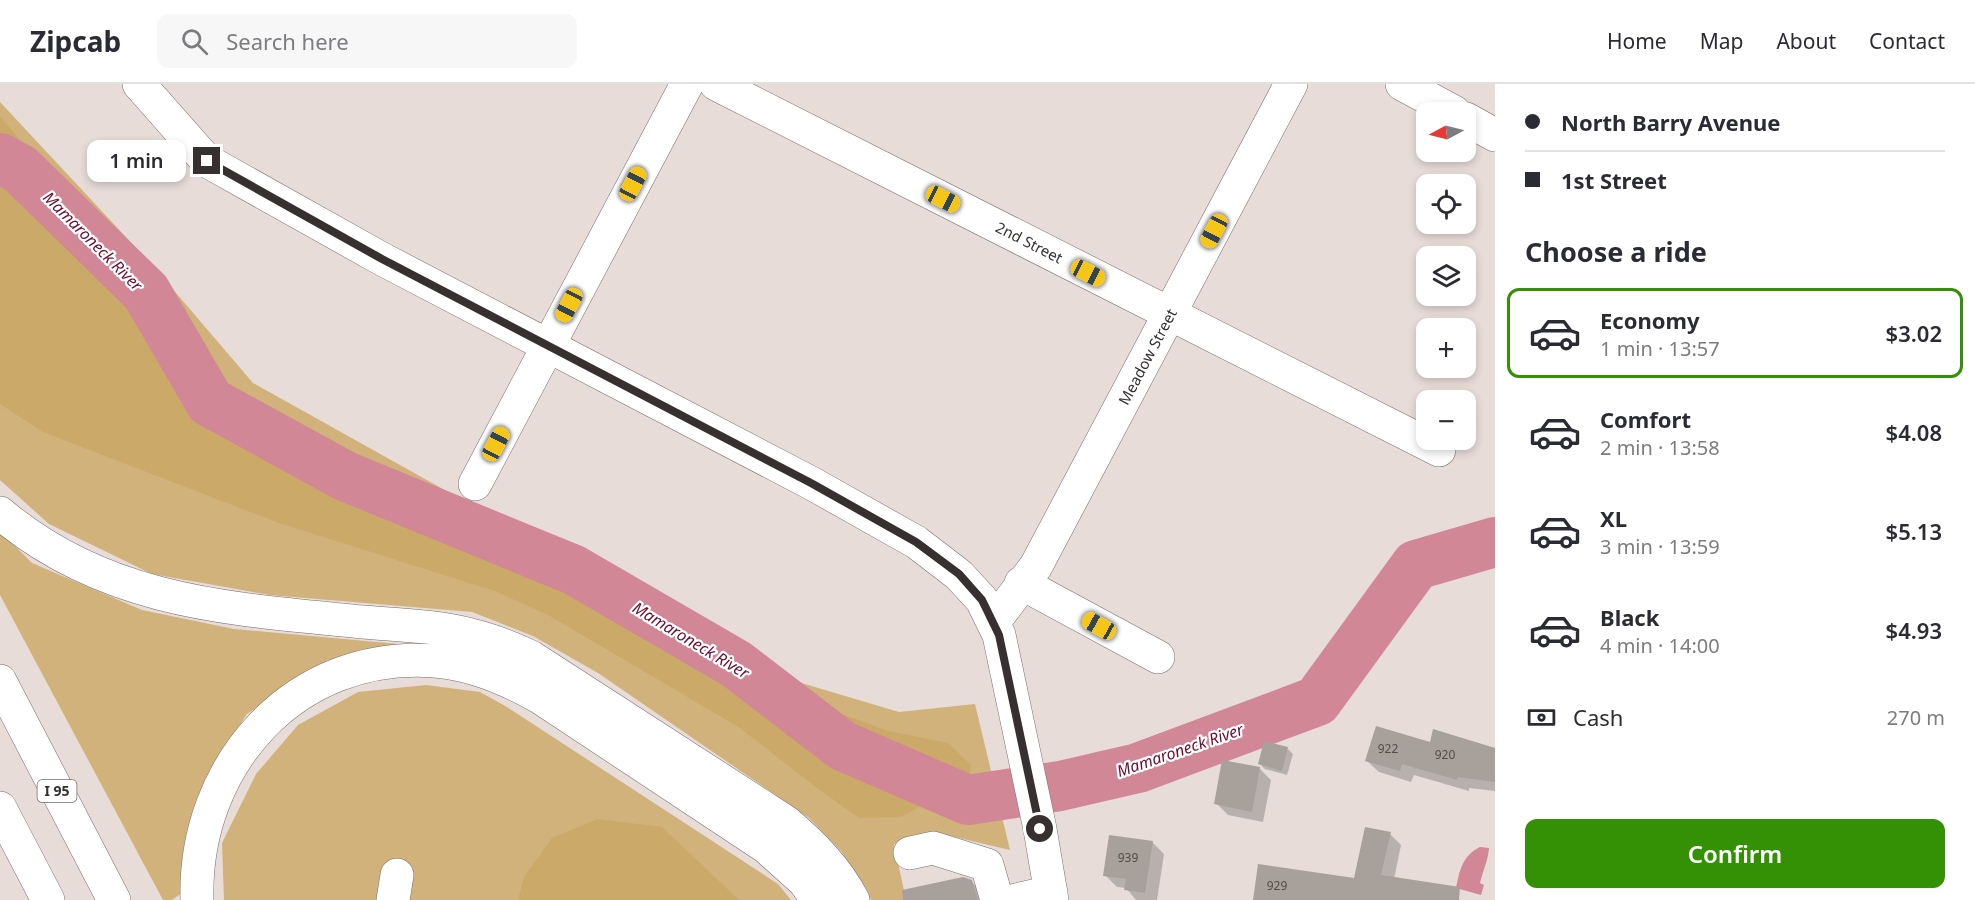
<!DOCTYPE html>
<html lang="en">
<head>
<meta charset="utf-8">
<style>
  body { margin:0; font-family:"Noto Sans",sans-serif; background:#f7f7f7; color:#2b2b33; height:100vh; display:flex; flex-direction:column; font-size:22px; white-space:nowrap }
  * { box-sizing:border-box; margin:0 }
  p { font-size:20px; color:#7c7c81 }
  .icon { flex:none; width:33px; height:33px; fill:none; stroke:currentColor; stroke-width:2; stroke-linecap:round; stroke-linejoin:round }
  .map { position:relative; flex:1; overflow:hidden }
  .details { display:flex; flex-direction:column; background:#fff; width:480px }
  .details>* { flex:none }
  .top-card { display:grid; align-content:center; height:132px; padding:0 30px; background:#fff }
  .needle { width:39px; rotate:263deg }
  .fabs { position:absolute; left:1416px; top:18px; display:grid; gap:12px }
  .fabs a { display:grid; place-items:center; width:60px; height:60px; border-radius:12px; background:#fff; box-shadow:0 3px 9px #0003; font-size:30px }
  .end { position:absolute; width:27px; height:27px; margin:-14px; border:8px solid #363130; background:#fff; box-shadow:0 0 0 3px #fff }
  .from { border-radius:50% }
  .bubble { position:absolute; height:42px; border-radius:12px; background:#fff; box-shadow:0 3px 9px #0003; font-size:20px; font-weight:600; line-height:42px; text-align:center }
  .car { position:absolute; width:18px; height:36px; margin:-18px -9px; border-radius:8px; box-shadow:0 0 4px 2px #0007; background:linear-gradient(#f5c518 24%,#345 0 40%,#f5c518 0 76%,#345 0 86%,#f5c518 0) }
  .top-card b { display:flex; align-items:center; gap:21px; height:57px; font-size:22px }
  .top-card b+b { border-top:2px solid #e1e1e2 }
  .top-card i { width:15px; height:15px; background:#2b2b33 }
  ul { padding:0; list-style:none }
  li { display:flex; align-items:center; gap:18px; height:90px; margin:0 12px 9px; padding:0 18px; border:3px solid transparent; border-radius:12px }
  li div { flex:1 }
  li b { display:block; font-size:22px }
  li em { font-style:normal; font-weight:600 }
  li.current { border-color:#349004 }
  li>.icon { width:54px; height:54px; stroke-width:1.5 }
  h2 { padding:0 30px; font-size:27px; line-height:72px }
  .pay { display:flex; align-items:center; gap:15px; height:66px; padding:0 30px; font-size:22px }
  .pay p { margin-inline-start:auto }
  .button { display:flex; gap:12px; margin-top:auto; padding:12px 30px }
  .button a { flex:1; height:69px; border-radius:12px; background:#349004; color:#fff; font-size:24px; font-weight:600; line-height:69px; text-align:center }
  header { display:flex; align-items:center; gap:36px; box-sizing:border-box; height:84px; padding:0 30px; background:#fff; border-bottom:2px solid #e1e1e2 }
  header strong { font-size:28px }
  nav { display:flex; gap:33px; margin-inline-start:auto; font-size:21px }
  .search { width:420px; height:54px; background:#f7f7f7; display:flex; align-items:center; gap:15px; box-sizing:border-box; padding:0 21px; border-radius:12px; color:#7c7c81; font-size:22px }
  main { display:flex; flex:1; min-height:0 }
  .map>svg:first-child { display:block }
</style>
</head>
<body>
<header>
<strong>Zipcab</strong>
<div class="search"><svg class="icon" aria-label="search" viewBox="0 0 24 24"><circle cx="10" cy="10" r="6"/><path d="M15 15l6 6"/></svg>Search here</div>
<nav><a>Home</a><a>Map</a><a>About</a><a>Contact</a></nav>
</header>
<main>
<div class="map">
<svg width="1495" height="816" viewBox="0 0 1495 816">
  <rect width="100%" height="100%" fill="#e7dcd8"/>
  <!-- green -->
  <path fill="#d1b27a" d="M 0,18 L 153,182 L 253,299 L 778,592 L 899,628 L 975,620 L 1010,766 L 942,750 L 894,760 L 906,816 L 871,816 L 867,806 L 841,767 L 809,734 L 598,589 L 533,552 L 472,528 L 270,511 L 152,490 L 49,440 L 0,396 Z
    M 0,447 L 32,479 L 142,526 L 234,545 L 409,561 L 328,576 L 247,630 L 211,685 L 188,746 L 183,808 L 172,816 L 163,816 L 0,511 Z
    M 426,601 L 480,608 L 507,623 L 778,800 L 791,816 L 224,816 L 222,759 L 256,690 L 298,641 L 358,608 Z"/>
  <!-- forest -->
  <path fill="#cba968" d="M 0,32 L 62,108 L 138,234 L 173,273 L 277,336 L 416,406 L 829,625 L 888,647 L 948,659 L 971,681 L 969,695 L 901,733 L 859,734 L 817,704 L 740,644 L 550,532 L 495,507 L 279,439 L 43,348 L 0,320 Z
    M 598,735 L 662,743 L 739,816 L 518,816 L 524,793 L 552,754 Z"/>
  <!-- water -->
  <path fill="#d18796" d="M 1480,763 L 1489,764 C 1488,777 1483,786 1480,799 L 1484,801 L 1481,811 L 1456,804 C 1460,786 1462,772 1480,763 Z"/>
  <!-- shadow -->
  <path fill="#0003" d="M 1265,658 L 1288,665 L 1293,670 L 1287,691 L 1265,685 L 1259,679 Z
    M 1431,660 L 1495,665 L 1495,707 L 1469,704 L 1469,707 L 1414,691 L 1411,698 L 1379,688 L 1367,677 Z
    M 1259,684 L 1271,696 L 1263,738 L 1228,731 L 1216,719 Z
    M 1390,750 L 1401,761 L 1394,795 L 1442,816 L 1254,816 L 1355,796 Z
    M 1152,758 L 1164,770 L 1157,816 L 1136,816 L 1126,804 L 1117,803 L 1105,791 Z
    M 971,797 L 989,816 L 932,816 Z"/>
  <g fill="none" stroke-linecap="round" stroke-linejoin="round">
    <!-- river -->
    <path stroke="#d18796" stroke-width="50" d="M 0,74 L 20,85 L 146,208 L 210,318 L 345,392 L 574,486 L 736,580 L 843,662 L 968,716 L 1060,702 L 1138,684 L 1317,617 L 1416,481 L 1495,458"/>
  </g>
  <!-- building -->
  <path fill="#a8a09a" d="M 1376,642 L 1430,658 L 1433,645 L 1495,664 L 1495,698 L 1458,693 L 1457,696 L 1402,680 L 1400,687 L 1365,677 Z
    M 1264,657 L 1288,663 L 1282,687 L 1258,680 Z
    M 1222,676 L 1260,683 L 1252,728 L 1214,720 Z
    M 1365,743 L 1391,748 L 1381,791 L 1460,803 L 1459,816 L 1253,816 L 1258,780 L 1354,794 Z
    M 1109,751 L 1153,757 L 1145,809 L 1124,806 L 1126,795 L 1103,792 Z
    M 963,793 L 972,796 L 978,816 L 903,816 L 902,806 Z"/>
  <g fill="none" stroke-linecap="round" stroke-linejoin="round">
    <!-- minor casing -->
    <g stroke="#786e6b" stroke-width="34">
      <path id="minor" d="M 139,0 L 207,77 L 382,175 L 811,399 L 916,458 L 959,491 L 982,516 L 999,551 L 1040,745 L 1052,816
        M 716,0 L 1439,366
        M 1402,0 L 1454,28
        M 1466,35 L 1495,51
        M 475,400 L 687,0
        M 1021,499 L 1158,573
        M 993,539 L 1036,482 L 1291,0
        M 910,769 L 933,764 L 987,781 L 997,816
        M 393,816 L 397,791
        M 1016,816 L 1051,808"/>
    </g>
    <!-- highway casing -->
    <g stroke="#786e6b" stroke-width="34">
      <path id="highway" d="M 0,429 C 106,519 232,525 363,538 C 399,541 437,542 471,551 C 492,556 512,564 531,573 L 786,738 C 813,761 836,784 853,816
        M 0,597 L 114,816
        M 0,724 L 48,816
        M 197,816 C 193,681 295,566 435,577 C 473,580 508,595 541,614 L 766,763 L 804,797 L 818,816"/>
    </g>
    <!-- minor -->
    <use href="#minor" stroke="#fff" stroke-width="33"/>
    <!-- highway -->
    <use href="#highway" stroke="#fff" stroke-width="33"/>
  </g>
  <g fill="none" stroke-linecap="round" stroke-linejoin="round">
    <!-- route -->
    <path stroke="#363130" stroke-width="8" d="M 207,77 L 382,175 L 811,399 L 916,458 L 959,490 L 982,516 L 999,551 L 1040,745"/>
  </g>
  <g text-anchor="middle" stroke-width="4.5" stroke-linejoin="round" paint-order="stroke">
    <!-- number labels -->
    <g font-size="12" fill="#524d4a">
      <text x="1388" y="669">922</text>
      <text x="1445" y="675">920</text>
      <text x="1128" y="778">939</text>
      <text x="1277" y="806">929</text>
    </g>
    <!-- shield labels -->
    <rect fill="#fff" stroke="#726f6e" stroke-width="1.5" x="37.5" y="696" width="39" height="22" rx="4.5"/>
    <g font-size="14" font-weight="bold" fill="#363130">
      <text x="57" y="712">I 95</text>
    </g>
    <!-- street labels -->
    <g font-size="15" fill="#363130" stroke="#fff">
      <text transform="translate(1029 159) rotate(27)" y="5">2nd Street</text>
      <text transform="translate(1148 273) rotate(-62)" y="5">Meadow Street</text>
    </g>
    <!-- water labels -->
    <g font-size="16" font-style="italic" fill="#680f2e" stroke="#fff">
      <text transform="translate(93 157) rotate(45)" y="6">Mamaroneck River</text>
      <text transform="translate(691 556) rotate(31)" y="6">Mamaroneck River</text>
      <text transform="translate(1180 666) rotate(-19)" y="6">Mamaroneck River</text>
    </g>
  </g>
</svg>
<div class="fabs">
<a><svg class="needle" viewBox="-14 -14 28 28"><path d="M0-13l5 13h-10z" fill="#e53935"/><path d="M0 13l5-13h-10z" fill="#7c7c81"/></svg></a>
<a><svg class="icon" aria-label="locate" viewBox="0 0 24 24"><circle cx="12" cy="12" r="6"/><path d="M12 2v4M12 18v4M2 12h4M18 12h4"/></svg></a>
<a><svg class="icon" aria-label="layers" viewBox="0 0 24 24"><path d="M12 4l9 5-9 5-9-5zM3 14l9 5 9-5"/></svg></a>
<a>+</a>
<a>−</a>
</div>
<i class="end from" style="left:1040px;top:745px"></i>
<i class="end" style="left:207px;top:77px"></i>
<div class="bubble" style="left:87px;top:56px;width:99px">1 min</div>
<i class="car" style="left:633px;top:100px;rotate:28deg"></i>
<i class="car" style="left:943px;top:115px;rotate:117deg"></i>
<i class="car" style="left:1214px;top:147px;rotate:208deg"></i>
<i class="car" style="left:1088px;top:189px;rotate:117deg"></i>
<i class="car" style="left:569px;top:221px;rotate:208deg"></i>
<i class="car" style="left:496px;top:360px;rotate:28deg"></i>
<i class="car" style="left:1099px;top:542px;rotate:299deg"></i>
</div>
<section class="details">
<div class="top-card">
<b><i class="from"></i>North Barry Avenue</b>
<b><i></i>1st Street</b>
</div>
<h2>Choose a ride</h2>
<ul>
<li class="current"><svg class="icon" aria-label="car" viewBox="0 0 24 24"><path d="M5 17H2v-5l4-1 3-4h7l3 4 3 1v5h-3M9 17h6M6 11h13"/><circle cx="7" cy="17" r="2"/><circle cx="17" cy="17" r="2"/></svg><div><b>Economy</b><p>1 min · 13:57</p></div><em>$3.02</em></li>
<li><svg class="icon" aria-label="car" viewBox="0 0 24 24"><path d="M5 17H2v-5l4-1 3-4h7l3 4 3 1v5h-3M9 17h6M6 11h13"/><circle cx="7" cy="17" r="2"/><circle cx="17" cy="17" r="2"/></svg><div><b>Comfort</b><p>2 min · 13:58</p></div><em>$4.08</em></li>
<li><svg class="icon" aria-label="car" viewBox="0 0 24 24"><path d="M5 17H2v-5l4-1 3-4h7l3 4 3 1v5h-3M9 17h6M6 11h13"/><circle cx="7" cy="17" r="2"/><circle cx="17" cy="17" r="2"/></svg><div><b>XL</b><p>3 min · 13:59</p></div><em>$5.13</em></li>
<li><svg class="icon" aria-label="car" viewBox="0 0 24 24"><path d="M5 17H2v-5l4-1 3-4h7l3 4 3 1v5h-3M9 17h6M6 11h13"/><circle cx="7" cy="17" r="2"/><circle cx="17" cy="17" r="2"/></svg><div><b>Black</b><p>4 min · 14:00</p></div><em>$4.93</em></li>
</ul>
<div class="pay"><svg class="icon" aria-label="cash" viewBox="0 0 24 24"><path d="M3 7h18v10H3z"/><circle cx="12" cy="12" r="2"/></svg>Cash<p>270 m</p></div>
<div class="button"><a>Confirm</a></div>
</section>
</main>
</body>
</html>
